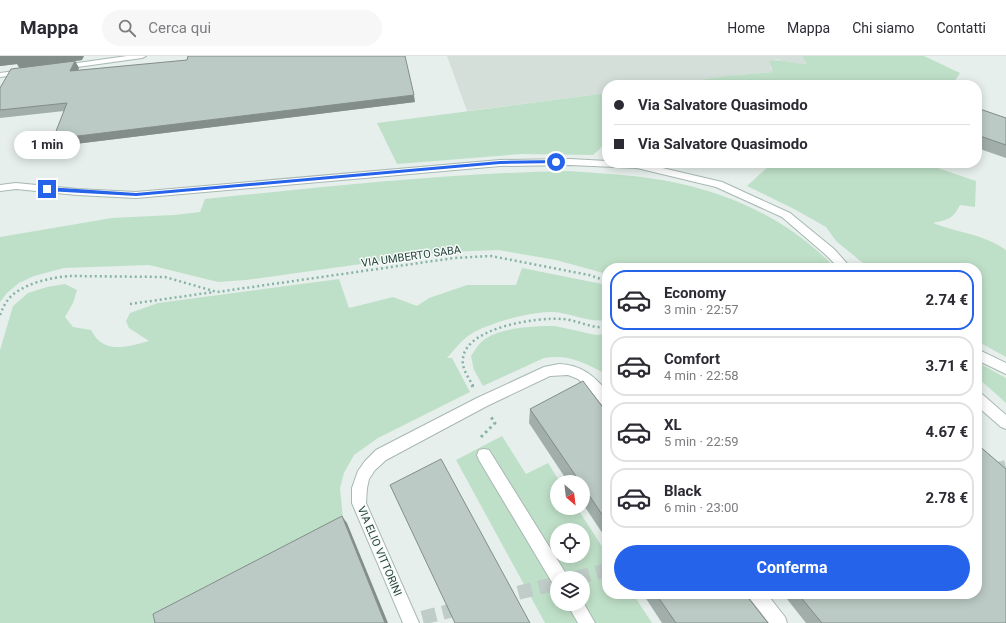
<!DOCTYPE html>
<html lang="it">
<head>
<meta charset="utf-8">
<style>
  body { margin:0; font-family:Roboto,sans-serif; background:#f7f7f7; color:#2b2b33; height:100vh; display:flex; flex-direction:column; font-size:15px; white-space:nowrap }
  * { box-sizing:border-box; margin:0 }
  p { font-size:13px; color:#7c7c81 }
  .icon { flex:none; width:22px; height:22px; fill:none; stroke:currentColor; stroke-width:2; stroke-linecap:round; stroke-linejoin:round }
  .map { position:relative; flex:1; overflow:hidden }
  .panel { position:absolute; left:602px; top:207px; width:380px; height:336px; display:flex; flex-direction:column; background:#fff; border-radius:16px; box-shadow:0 2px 10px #0003 }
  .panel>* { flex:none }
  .banner { position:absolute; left:602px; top:24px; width:380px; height:88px; border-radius:16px; box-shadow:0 2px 10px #0003; display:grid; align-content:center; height:88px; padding:0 12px; background:#fff }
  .needle { width:26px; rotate:152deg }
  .fabs { position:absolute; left:550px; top:419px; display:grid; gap:8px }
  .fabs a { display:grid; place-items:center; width:40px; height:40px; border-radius:50%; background:#fff; box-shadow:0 2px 10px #0003; font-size:20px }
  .end { position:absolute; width:18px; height:18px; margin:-9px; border:5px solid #2563eb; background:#fff; box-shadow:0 0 0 2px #fff }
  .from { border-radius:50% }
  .bubble { position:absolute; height:28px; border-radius:14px; background:#fff; box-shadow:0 2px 10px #0003; font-size:13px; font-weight:700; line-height:28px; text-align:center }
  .banner b { display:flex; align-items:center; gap:14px; height:38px; font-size:15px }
  .banner b+b { border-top:1px solid #e1e1e2 }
  .banner i { width:10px; height:10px; background:#2b2b33 }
  ul { padding:7px 0 0; list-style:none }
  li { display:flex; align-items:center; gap:12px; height:60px; margin:0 8px 6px; padding:0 4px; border:2px solid #e1e1e2; border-radius:16px }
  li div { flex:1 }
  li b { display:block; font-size:15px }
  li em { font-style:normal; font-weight:700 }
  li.selected { border-color:#2563eb }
  li>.icon { width:36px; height:36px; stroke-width:1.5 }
  .cta { display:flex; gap:8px; margin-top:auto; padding:8px 12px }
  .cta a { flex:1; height:46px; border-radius:24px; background:#2563eb; color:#fff; font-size:16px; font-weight:700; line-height:46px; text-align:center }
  header { display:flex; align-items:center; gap:24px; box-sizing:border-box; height:56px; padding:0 20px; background:#fff; border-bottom:1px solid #e1e1e2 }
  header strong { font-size:19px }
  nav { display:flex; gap:22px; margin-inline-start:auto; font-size:14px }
  .search { width:280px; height:36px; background:#f7f7f7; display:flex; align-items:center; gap:10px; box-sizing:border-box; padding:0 14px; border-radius:22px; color:#7c7c81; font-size:15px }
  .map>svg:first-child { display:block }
</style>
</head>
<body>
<header>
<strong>Mappa</strong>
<div class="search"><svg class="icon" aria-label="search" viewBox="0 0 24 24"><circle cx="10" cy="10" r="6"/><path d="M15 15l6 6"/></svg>Cerca qui</div>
<nav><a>Home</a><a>Mappa</a><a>Chi siamo</a><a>Contatti</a></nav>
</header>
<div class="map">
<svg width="1006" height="567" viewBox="0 0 1006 567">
  <rect width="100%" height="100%" fill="#e6efeb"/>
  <!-- built -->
  <path fill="#d4dfda" d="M 447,0 L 802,0 L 808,8 L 797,8 L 776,3 L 770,11 L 774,16 L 726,20 L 667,29 L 607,29 L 607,37 L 467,55 Z"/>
  <!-- green -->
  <path fill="#bfe0c8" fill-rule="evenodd" d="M 802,0 L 924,0 L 960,17 L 952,29 L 667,29 L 726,20 L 773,16 L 769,5 C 781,2 794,8 807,8 Z
    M 607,37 L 607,74 L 604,77 C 606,88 601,92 593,99 L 521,98 L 397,108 L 377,67 Z
    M 772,107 L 923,107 L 976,125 L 975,151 L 960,149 C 952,164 949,163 933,167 C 958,177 984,178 1006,194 L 1006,301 L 977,285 L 977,212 L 869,212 L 836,185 L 826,171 L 794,153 L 747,130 Z
    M 569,115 C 605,118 642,119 677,127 C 736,139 794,168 835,212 L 607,212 L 607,218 L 556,204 L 498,194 L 447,196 L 246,224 L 218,226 L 149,209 L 64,212 L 34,220 L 19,227 L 7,237 L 0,246 L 0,181 L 112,162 L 174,159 L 200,156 L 205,143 C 326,131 447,117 569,115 Z
    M 522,212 L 607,229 L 607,264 C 588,267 571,257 553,256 C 532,255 484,268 468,280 C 460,286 453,295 447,302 L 452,302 L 470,336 L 378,382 L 354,399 L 344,417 L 340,432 L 343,462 L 269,500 L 158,567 L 0,567 L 0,294 L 13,250 L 28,237 L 47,231 L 65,228 L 77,234 L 73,247 L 65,261 L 73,271 L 91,274 C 93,277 95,281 98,284 C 112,297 133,289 149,285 L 129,272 L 126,265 L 130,257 L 158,247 L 339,223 L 349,252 L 393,241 L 417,250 L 429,242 L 467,229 L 516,229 Z
    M 555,270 L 596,279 L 607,278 L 607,315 L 604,317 C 583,306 568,298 544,302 L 483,330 L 474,314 L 471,300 C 475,294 479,287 485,283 C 503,271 534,270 555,270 Z
    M 977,306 L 1006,322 L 1006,347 L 977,321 Z
    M 502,380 L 526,418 L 548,407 L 560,426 L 557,426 L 557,452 L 577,452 L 607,498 L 607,538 L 633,538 L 652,567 L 545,567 L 456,404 ZM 557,474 L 583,474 L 583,500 L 557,500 ZM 557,522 L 583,522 L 583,548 L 557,548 Z"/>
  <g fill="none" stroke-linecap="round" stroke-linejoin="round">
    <!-- motorway-tunnel -->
    <path stroke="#bfccc8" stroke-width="14" stroke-dasharray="14 7" stroke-linecap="butt" d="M 977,418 L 1006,411
      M 576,522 L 607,514
      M 498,542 L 557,527
      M 402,567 L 465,551"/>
    <!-- service casing -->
    <g stroke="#a8b8b2" stroke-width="2">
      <path id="service" d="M 127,0 L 146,0 L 142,2 L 63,13 L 59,11 L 63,9 Z
        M 22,14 L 25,14 L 25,18 L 0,21 L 0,17 Z"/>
    </g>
    <!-- pedestrian casing -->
    <g stroke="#a8b8b2" stroke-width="2">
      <path id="pedestrian" d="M 484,393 L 489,394 L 565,516 L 567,522 L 557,522 L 557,529 L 553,528 L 479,404 L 477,399 L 479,394 Z
        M 583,546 L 595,567 L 578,567 L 567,548 L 583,548 Z"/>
    </g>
    <!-- minor casing -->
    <g stroke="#a8b8b2" stroke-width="2">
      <path id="minor" d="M 570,103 L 607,105 L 607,107 L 641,107 L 722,126 L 790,157 L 834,193 L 851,212 L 839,212 L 826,199 L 782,161 L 716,131 L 637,112 L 570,109 L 500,110 L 136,142 L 77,139 L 16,133 L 0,135 L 0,129 L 16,127 L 77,133 L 136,136 L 500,104 Z
        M 559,308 C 581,309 593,319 607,335 L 607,351 L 602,349 L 590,334 L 578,323 L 568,319 L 550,320 L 487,350 L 386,404 L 375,414 L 369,423 L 367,432 L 366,447 L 419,567 L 403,567 L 352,447 L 352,432 L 358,415 L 365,405 L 376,394 L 477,342 L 544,311 Z
        M 977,336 L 982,338 L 1006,359 L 1006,373 L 1001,371 L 977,350 Z
        M 749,538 L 767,538 L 785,561 L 787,567 L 769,567 L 751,544 Z"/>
    </g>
    <!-- tertiary casing -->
    <g stroke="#a8b8b2" stroke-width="2">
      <path id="tertiary" d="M 977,293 L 1006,307 L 1006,318 L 977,304 Z"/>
    </g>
    <!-- path-far1 -->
    <path stroke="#86b3a5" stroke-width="2.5" stroke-dasharray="2 3" stroke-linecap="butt" d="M 130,248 L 214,236
      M 0,259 C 2,254 4,249 7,245 C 19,228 52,221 71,220 L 165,221 L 217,236 L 454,202 L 491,200 L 589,219 L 607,225
      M 473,330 C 469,322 461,312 463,302 C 467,271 538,261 562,263 C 578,264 591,273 607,271"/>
    <!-- path -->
    <path stroke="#86b3a5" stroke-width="3" stroke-dasharray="2.5 3.5" stroke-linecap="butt" d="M 472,329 L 473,331
      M 481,381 L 495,367 L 491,361"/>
    <!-- service -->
    <use href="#service" fill="#fff" fill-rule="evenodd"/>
    <!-- pedestrian -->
    <use href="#pedestrian" fill="#fff" fill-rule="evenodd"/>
    <!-- minor -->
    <use href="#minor" fill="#fff" fill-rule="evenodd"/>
    <!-- tertiary -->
    <use href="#tertiary" fill="#fff" fill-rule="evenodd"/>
  </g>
  <!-- wall -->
  <path fill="#a1aea9" d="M 0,0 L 82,4 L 75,5 L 79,12 L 78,14 L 415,46 L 59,90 L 53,83 L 64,55 L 0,62 L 0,32 L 20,12 L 17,8 L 0,10 Z
    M 977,52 L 1006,62 L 1006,102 L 977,92 Z
    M 530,353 L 607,357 L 607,484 L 583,448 L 583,426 L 568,426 L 529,367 Z
    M 643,538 L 745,538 L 768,567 L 662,567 Z
    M 783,538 L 977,538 L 1006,567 L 806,567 Z"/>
  <!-- shaded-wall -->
  <path fill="#838d89" d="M 0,0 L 84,0 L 82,4 L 75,5 L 79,12 L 75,22 L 20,13 L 17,8 L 0,10 Z
    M 414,39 L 415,46 L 59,90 L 53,83 Z
    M 342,460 L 347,467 L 388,567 L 385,567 Z"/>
  <!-- building -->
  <path fill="#bbcac4" stroke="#838d89" d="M 188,0 L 405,0 L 414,39 L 53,83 L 67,47 L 0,54 L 0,32 L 11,13 L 75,5 L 70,15 L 187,4 Z
    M 977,52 L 1006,62 L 1006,89 L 977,79 Z
    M 583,325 L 607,357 L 607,466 L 583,430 L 583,426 L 580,426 L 530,353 Z
    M 977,388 L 1006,413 L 1006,567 L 822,567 L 798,538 L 977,538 Z
    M 441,403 L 530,567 L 455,567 L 390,429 Z
    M 342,460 L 385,567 L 155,567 L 153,558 Z
    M 656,538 L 745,538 L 768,567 L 676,567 Z"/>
  <!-- route -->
  <path fill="#2563eb" d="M 556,104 L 559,106 L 558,107 L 500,108 L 136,140 L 47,135 L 44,133 L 47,131 L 136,137 L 500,105 Z"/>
  <g text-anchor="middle" stroke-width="3" stroke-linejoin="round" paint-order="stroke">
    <!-- street labels -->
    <g font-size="11" fill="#24423a" stroke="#f7fbf9">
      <text transform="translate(411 200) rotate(-8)" y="4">VIA UMBERTO SABA</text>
      <text transform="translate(380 495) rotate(67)" y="4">VIA ELIO VITTORINI</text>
    </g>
  </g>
</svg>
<div class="fabs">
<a><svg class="needle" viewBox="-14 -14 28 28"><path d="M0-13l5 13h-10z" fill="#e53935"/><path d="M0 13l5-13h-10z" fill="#7c7c81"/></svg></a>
<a><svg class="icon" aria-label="locate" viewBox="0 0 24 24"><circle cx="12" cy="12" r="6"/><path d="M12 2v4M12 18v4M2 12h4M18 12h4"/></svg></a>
<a><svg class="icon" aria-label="layers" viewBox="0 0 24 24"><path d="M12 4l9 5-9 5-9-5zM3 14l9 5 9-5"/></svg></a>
</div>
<i class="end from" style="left:556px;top:106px"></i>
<i class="end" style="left:47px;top:133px"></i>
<div class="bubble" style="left:14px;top:75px;width:66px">1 min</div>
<div class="banner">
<b><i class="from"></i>Via Salvatore Quasimodo</b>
<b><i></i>Via Salvatore Quasimodo</b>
</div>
<section class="panel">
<ul>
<li class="selected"><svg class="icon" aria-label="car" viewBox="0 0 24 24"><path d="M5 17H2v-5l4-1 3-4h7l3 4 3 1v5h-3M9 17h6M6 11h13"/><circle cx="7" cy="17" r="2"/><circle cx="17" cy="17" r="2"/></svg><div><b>Economy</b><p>3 min · 22:57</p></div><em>2.74 €</em></li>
<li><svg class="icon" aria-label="car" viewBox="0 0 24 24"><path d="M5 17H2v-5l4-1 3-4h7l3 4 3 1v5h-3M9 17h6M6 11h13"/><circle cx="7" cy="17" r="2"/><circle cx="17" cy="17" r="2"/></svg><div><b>Comfort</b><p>4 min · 22:58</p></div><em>3.71 €</em></li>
<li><svg class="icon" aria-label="car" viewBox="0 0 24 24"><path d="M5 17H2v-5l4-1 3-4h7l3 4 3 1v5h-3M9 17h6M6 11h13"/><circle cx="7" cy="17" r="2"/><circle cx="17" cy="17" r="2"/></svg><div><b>XL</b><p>5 min · 22:59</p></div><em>4.67 €</em></li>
<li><svg class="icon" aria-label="car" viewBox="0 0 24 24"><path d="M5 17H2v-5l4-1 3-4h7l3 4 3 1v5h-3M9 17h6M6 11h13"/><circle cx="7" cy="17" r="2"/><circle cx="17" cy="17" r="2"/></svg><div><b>Black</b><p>6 min · 23:00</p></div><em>2.78 €</em></li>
</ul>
<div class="cta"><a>Conferma</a></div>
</section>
</div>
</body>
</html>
